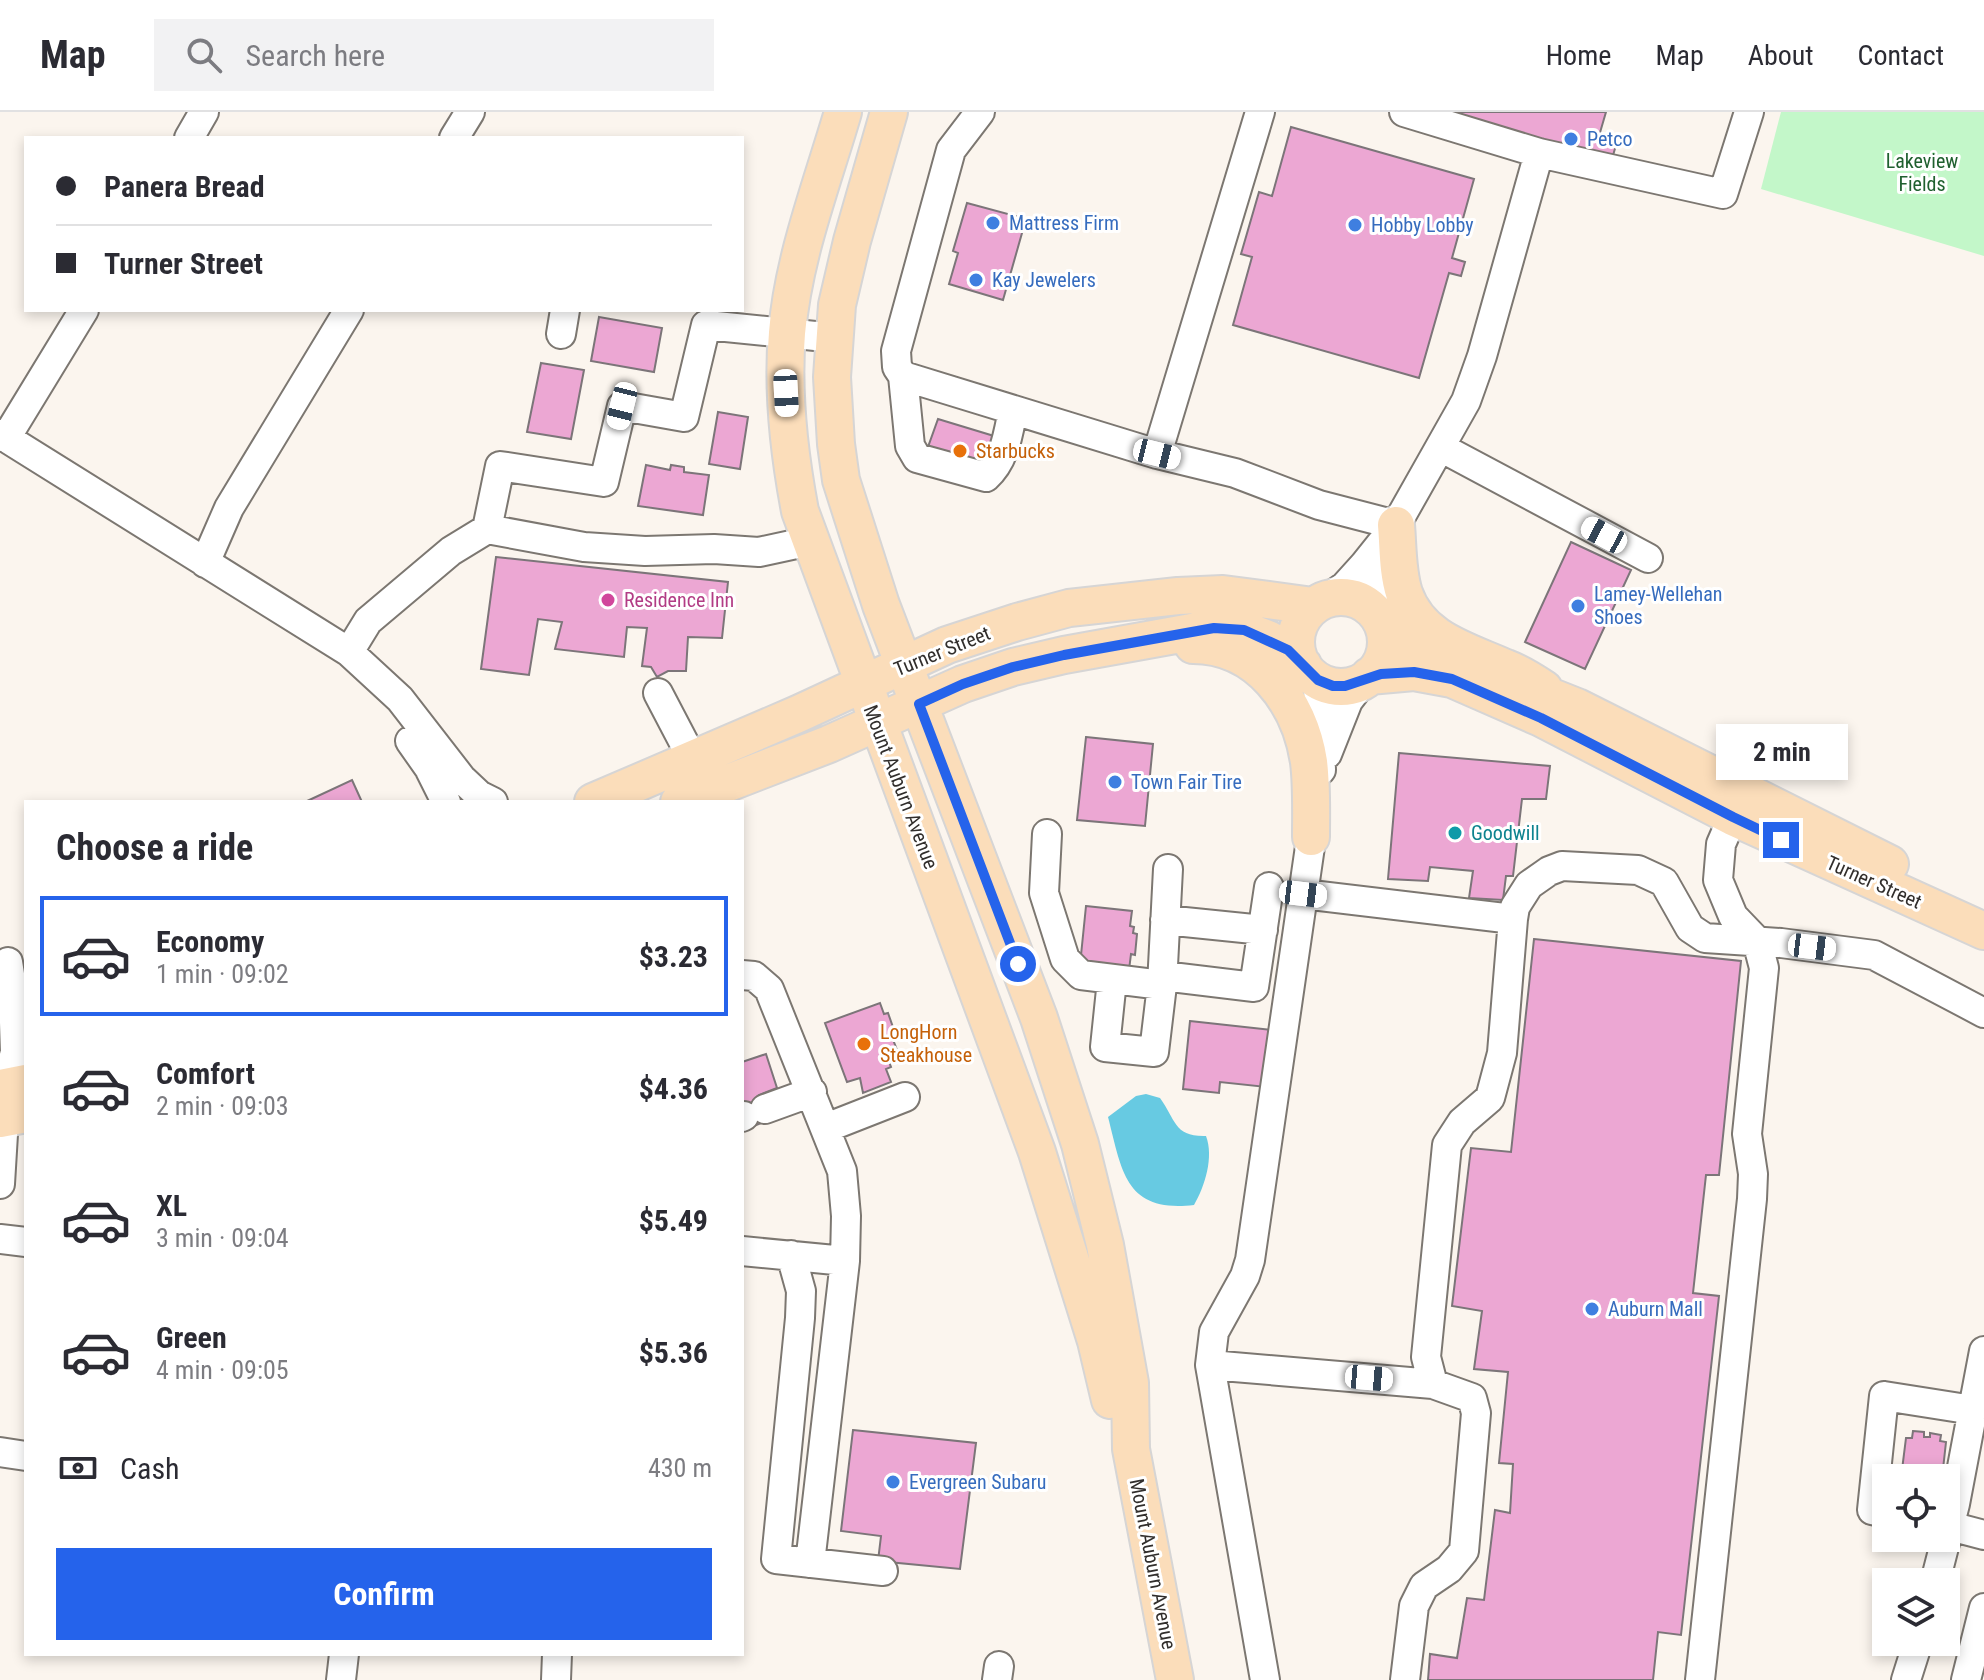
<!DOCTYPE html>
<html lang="en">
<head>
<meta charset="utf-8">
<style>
  body { margin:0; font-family:"Roboto Condensed",sans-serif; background:#f2f2f3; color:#2b2b33; height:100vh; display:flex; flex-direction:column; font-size:30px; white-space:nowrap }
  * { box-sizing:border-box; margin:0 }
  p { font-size:26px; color:#7c7c81 }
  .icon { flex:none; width:44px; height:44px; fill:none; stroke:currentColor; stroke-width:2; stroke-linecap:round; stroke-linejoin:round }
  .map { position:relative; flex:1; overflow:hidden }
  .side { position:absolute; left:24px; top:688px; width:720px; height:856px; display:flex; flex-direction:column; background:#fff; border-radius:0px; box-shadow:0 4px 12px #0003 }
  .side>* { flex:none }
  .banner { position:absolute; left:24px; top:24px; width:720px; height:176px; border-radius:0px; box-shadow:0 4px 12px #0003; display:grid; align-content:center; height:176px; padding:0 32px; background:#fff }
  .controls { position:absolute; left:1872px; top:1352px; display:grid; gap:16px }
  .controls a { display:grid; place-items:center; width:88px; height:88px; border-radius:0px; background:#fff; box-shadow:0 4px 12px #0003; font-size:40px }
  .end { position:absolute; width:36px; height:36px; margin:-18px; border:10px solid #2563eb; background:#fff; box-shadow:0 0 0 4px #fff }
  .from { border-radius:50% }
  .bubble { position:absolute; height:56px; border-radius:0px; background:#fff; box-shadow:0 4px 12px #0003; font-size:26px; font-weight:700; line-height:56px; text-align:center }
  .car { position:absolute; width:24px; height:48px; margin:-24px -12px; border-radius:10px; box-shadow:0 0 6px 2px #0007; background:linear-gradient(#fff 24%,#345 0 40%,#fff 0 76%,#345 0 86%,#fff 0) }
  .banner b { display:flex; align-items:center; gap:28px; height:76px; font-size:30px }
  .banner b+b { border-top:2px solid #e1e1e2 }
  .banner i { width:20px; height:20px; background:#2b2b33 }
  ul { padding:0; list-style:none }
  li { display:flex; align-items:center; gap:24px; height:120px; margin:0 16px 12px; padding:0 16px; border:4px solid transparent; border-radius:0px }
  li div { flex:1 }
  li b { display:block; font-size:30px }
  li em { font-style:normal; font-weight:700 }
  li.current { border-color:#2563eb }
  li>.icon { width:72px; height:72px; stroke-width:1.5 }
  h2 { padding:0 32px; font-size:36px; line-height:96px }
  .pay { display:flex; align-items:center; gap:20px; height:88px; padding:0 32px; font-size:30px }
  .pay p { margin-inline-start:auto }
  .action { display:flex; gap:16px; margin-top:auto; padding:16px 32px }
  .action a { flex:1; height:92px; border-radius:0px; background:#2563eb; color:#fff; font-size:32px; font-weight:700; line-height:92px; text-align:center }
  header { display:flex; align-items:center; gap:48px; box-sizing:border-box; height:112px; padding:0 40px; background:#fff; border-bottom:2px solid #e1e1e2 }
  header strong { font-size:38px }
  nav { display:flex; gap:44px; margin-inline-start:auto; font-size:28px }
  .search { width:560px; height:72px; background:#f2f2f3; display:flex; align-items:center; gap:20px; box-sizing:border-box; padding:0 28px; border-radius:0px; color:#7c7c81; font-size:30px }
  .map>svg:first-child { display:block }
</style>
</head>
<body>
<header>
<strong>Map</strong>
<div class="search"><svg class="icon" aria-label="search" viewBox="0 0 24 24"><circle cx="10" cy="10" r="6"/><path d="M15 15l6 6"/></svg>Search here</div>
<nav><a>Home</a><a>Map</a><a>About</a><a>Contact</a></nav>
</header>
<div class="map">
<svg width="1984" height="1568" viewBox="0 0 1984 1568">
  <rect width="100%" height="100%" fill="#fbf5ee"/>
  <!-- green -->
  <path fill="#c3f7c9" d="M 1781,0 L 1984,0 L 1984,144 L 1761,77 Z"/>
  <!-- water -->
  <path fill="#67cae2" d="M 1146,982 L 1160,986 C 1176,1008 1174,1025 1206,1024 C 1214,1045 1205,1074 1194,1093 C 1125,1101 1122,1059 1108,1005 L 1136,984 Z"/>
  <!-- building -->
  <path fill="#eca7d3" stroke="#7c7579" stroke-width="2" d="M 1451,0 L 1606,0 L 1599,24 L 1617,30 L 1611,50 Z
    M 1291,15 L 1474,67 L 1452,146 L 1465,150 L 1461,164 L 1449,161 L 1419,266 L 1233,213 L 1252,145 L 1241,142 L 1259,80 L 1272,84 Z
    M 967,91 L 1026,107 L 1003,188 L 949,172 L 958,141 L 953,139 Z
    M 599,205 L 662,216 L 654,260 L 591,249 Z
    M 541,251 L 584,258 L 571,327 L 527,320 Z
    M 718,300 L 748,305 L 740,357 L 709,352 Z
    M 938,307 L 994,324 L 985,357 L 928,335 Z
    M 646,353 L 670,358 L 671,353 L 684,355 L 684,360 L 709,363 L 703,403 L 638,394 Z
    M 1571,430 L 1631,458 L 1585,557 L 1525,530 Z
    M 496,445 L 728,470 L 722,526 L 688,525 L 686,559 L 668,559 L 657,565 L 651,555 L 642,554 L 647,516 L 627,515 L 624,545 L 555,537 L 562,510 L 538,507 L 529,563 L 481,557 Z
    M 1086,625 L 1153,632 L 1145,714 L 1077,708 Z
    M 1399,641 L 1550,654 L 1546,687 L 1522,687 L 1513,764 L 1506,764 L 1503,788 L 1469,786 L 1473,759 L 1430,755 L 1428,769 L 1388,767 Z
    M 352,668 L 362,690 L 305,690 Z
    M 1086,794 L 1132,799 L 1130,814 L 1134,815 L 1133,821 L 1137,822 L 1135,843 L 1131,842 L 1129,858 L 1080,853 Z
    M 1534,827 L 1741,849 L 1719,1063 L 1706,1063 L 1693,1181 L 1719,1184 L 1681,1523 L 1658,1520 L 1653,1568 L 1428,1568 L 1430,1542 L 1457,1546 L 1467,1486 L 1484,1488 L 1495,1398 L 1510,1401 L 1513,1352 L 1499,1351 L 1508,1260 L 1474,1257 L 1482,1199 L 1452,1194 L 1471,1036 L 1511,1040 Z
    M 880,891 L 884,902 L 888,901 L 894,918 L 890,920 L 899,943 L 888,947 L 891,955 L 886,957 L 891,970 L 863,981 L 860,966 L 847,970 L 825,911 Z
    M 1190,909 L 1272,918 L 1266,975 L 1220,970 L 1219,981 L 1183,977 Z
    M 766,942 L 777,976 L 759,983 L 769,1008 L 749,1016 L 742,997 L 742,950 Z
    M 853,1318 L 976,1331 L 960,1457 L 878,1449 L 881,1424 L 841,1419 Z
    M 1913,1319 L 1924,1320 L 1924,1325 L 1930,1325 L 1930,1321 L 1941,1323 L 1940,1329 L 1946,1330 L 1942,1366 L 1901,1366 L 1906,1326 L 1912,1326 Z"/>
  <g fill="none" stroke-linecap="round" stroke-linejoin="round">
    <!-- minor casing -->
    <g stroke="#7c7771" stroke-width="32">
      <path id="minor" d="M 980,0 L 951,38 L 896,239 L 897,255 L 903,264 L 1157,342 L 1235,361 L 1319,393 L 1396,413
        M 1404,0 L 1539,41 L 1723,82 L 1749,0
        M 189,26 L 204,0
        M 454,26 L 470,0
        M 561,222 L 565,198
        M 903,264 L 910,334 L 917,346 L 986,365 C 1005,348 1008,322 1013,298
        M 0,322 L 349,540 L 400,587 L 462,667 L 479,683 L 493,690
        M 6,326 L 84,198
        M 1440,335 L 1648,446
        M 1157,342 L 1260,0
        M 487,417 L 584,435 L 645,439 L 714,437 L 759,440 L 810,429
        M 205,451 L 229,396 L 349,198
        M 1328,486 L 1345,474 L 1364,453 L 1396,413 L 1466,289 L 1482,244 L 1539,41
        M 1376,501 L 1378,476 L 1392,427
        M 349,540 L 368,509 L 451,439 L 487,417 L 500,354 L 604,370 L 622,294 L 684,305 L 706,213 L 835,226
        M 1318,568 L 1321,658
        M 658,581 L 692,646
        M 410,629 L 429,656 L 446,690
        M 1327,642 L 1348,589 L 1364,568
        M 1047,722 L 1044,781 L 1065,847 L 1081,863 L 1162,873
        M 1303,782 L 1513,807 L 1515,795 L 1529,773 L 1549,759 L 1562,754 L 1638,758 L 1664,770 L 1690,816 L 1705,826 L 1781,831 L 1874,843 L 1984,901
        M 1165,808 L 1263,818
        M 742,863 L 754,864 L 769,877 L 842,1059 L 846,1104 L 845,1149 L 810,1451
        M 1163,864 L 1254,875 L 1269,775
        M 1112,868 L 1105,935 L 1154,940 L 1162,873 L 1168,757
        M 5,976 L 15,940 L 13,881 L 8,850
        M 765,997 L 812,980
        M 742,1005 L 744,1004
        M 826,1016 L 905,985
        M 0,1072 L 5,989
        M 0,1127 L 26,1130
        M 742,1139 L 845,1149
        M 791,1143 L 801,1179 L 800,1206 L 776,1447 L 883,1459
        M 1210,1253 L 1433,1272 L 1472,1286 L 1476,1301 L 1464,1439 L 1449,1457 L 1424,1474 L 1414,1494 L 1405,1568
        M 1433,1272 L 1426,1245 L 1447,1033 L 1462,1010 L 1490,986 L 1502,941 L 1513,807
        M 0,1340 L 26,1344
        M 1886,1401 L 1872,1398 L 1884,1284 L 1973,1298
        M 1946,1413 L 1984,1423
        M 1935,1470 L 1955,1392 L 1984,1239
        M 341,1568 L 344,1542
        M 556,1568 L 557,1542
        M 997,1568 L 999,1554
        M 1265,1568 L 1210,1253 L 1214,1220 L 1245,1164 L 1250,1148 L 1314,707
        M 1700,1568 L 1752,1087 L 1753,1062 L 1747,1022 L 1764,856 L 1757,829 L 1733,804 L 1718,768 L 1721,732 L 1741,686
        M 1906,1568 L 1918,1530
        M 1966,1568 L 1984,1496"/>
    </g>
    <!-- major casing -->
    <g stroke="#d6d5d5" stroke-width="40">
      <path id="major" d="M 843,0 C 822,72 793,146 787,221 C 782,280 789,341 800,399 L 1037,1040 L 1096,1229 L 1110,1288
        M 889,0 L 852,129 L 837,193 L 832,265 L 836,332 L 841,368 L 881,493 L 1039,906 L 1080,1032 L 1105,1133 L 1130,1271 L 1131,1337 L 1175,1568
        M 1396,413 C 1398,436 1397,459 1404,481 C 1420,527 1465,538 1506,556 C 1519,561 1532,569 1544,577
        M1296 530a45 45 0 1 1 90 0a45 45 0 1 1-90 0Z
        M 1383,514 L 1437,542 L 1471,554
        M 1193,533 C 1258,533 1300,590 1309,650 C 1312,674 1311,701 1311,725
        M 1369,564 L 1414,560 L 1452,567 L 1541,606 L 1733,705 L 1984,819
        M 1519,572 L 1577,595 L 1890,752
        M 593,690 L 798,602 L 947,533 L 1017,510 L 1069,496 L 1178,484 L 1223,482 L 1313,494
        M 679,690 L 829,632 L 963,572 L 1013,555 L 1064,543 L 1214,516 L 1244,518 L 1268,527 L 1288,538 L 1303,553
        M 0,976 L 26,971
        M 0,1007 L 26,1002"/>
    </g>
    <!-- minor -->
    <use href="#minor" stroke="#fff" stroke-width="28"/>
    <!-- major -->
    <use href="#major" stroke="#fbddba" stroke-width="36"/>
  </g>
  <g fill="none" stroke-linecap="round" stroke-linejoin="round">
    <!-- route -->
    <path stroke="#2563eb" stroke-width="10" d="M 1018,852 L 919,592 L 963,572 L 1013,555 L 1064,543 L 1214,516 L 1244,518 L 1288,538 L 1318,568 L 1333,574 L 1345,574 L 1381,562 L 1414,560 L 1452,567 L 1541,606 L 1733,705 L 1781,728"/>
  </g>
  <!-- markers -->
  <g fill="#3f7fe0" stroke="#fff" stroke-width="3">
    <circle cx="1571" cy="27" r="8"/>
    <circle cx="993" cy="111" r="8"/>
    <circle cx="1355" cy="113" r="8"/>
    <circle cx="976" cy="168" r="8"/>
    <circle cx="1578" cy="494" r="8"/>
    <circle cx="1115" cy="670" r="8"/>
    <circle cx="1592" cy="1197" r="8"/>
    <circle cx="893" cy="1370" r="8"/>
  </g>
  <g fill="#e8710a" stroke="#fff" stroke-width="3">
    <circle cx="960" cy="339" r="8"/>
    <circle cx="864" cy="932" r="8"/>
  </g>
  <circle fill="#d1479c" stroke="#fff" stroke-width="3" cx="608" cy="488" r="8"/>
  <circle fill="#0f9aa8" stroke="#fff" stroke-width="3" cx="1455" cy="721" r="8"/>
  <g text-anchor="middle" stroke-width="6" stroke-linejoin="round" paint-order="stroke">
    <!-- shop labels -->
    <g font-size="20" fill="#366cbe" stroke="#fff" text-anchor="start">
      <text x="1587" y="34">Petco</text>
      <text x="1009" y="118">Mattress Firm</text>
      <text x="1371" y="120">Hobby Lobby</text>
      <text x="992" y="175">Kay Jewelers</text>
      <text x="1594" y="489">Lamey-Wellehan<tspan x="1594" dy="23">Shoes</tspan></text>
      <text x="1131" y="677">Town Fair Tire</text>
      <text x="1608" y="1204">Auburn Mall</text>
      <text x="909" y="1377">Evergreen Subaru</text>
    </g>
    <!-- park labels -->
    <g font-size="20" fill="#20602f" stroke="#fff">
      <text x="1922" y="56">Lakeview<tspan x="1922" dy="23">Fields</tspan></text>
    </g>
    <!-- food labels -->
    <g font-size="20" fill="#c56008" stroke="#fff" text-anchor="start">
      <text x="976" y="346">Starbucks</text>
      <text x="880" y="927">LongHorn<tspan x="880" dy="23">Steakhouse</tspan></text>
    </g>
    <!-- hotel labels -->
    <g font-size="20" fill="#b23c85" stroke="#fff" text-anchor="start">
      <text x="624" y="495">Residence Inn</text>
    </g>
    <!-- street labels -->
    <g font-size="20" fill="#312e2c" stroke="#fff">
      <text transform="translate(942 539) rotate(-22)" y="7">Turner Street</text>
      <text transform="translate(901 675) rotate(69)" y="7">Mount Auburn Avenue</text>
      <text transform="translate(1874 770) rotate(24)" y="7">Turner Street</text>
      <text transform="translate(1153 1452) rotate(79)" y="7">Mount Auburn Avenue</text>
    </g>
    <!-- culture labels -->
    <g font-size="20" fill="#0d838f" stroke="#fff" text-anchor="start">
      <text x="1471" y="728">Goodwill</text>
    </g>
  </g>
</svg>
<div class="controls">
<a><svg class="icon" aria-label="locate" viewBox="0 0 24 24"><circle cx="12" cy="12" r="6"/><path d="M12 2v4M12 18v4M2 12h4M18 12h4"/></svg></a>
<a><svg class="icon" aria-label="layers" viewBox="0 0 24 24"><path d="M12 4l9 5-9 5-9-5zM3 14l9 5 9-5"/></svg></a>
</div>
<i class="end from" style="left:1018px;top:852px"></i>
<i class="end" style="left:1781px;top:728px"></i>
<div class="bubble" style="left:1716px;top:612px;width:132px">2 min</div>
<i class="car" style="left:786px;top:281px;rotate:177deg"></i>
<i class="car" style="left:622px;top:294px;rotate:194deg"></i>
<i class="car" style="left:1157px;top:342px;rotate:104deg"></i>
<i class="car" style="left:1604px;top:423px;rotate:298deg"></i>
<i class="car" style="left:1303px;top:782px;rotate:97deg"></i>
<i class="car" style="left:1812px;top:835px;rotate:97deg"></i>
<i class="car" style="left:1369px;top:1266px;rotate:95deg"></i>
<div class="banner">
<b><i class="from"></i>Panera Bread</b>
<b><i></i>Turner Street</b>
</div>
<section class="side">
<h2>Choose a ride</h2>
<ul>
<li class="current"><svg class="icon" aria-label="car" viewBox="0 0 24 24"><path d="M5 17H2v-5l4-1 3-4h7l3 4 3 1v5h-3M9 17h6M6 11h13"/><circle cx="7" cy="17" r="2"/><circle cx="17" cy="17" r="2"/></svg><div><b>Economy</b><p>1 min · 09:02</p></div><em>$3.23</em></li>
<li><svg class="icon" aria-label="car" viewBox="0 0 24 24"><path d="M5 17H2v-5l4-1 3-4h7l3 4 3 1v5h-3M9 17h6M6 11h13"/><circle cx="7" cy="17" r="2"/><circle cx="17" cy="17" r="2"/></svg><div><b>Comfort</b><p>2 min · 09:03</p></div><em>$4.36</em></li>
<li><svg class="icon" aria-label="car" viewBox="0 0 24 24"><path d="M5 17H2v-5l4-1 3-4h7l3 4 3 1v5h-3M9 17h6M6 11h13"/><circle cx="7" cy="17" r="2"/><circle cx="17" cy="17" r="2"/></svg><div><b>XL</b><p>3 min · 09:04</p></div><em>$5.49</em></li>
<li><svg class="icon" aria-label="car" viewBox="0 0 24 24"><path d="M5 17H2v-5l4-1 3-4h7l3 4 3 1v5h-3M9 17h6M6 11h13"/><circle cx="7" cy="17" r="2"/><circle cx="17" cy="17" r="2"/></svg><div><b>Green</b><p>4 min · 09:05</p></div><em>$5.36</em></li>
</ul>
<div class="pay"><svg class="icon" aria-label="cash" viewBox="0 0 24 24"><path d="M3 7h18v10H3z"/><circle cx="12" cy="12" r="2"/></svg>Cash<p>430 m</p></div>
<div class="action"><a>Confirm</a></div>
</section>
</div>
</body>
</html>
